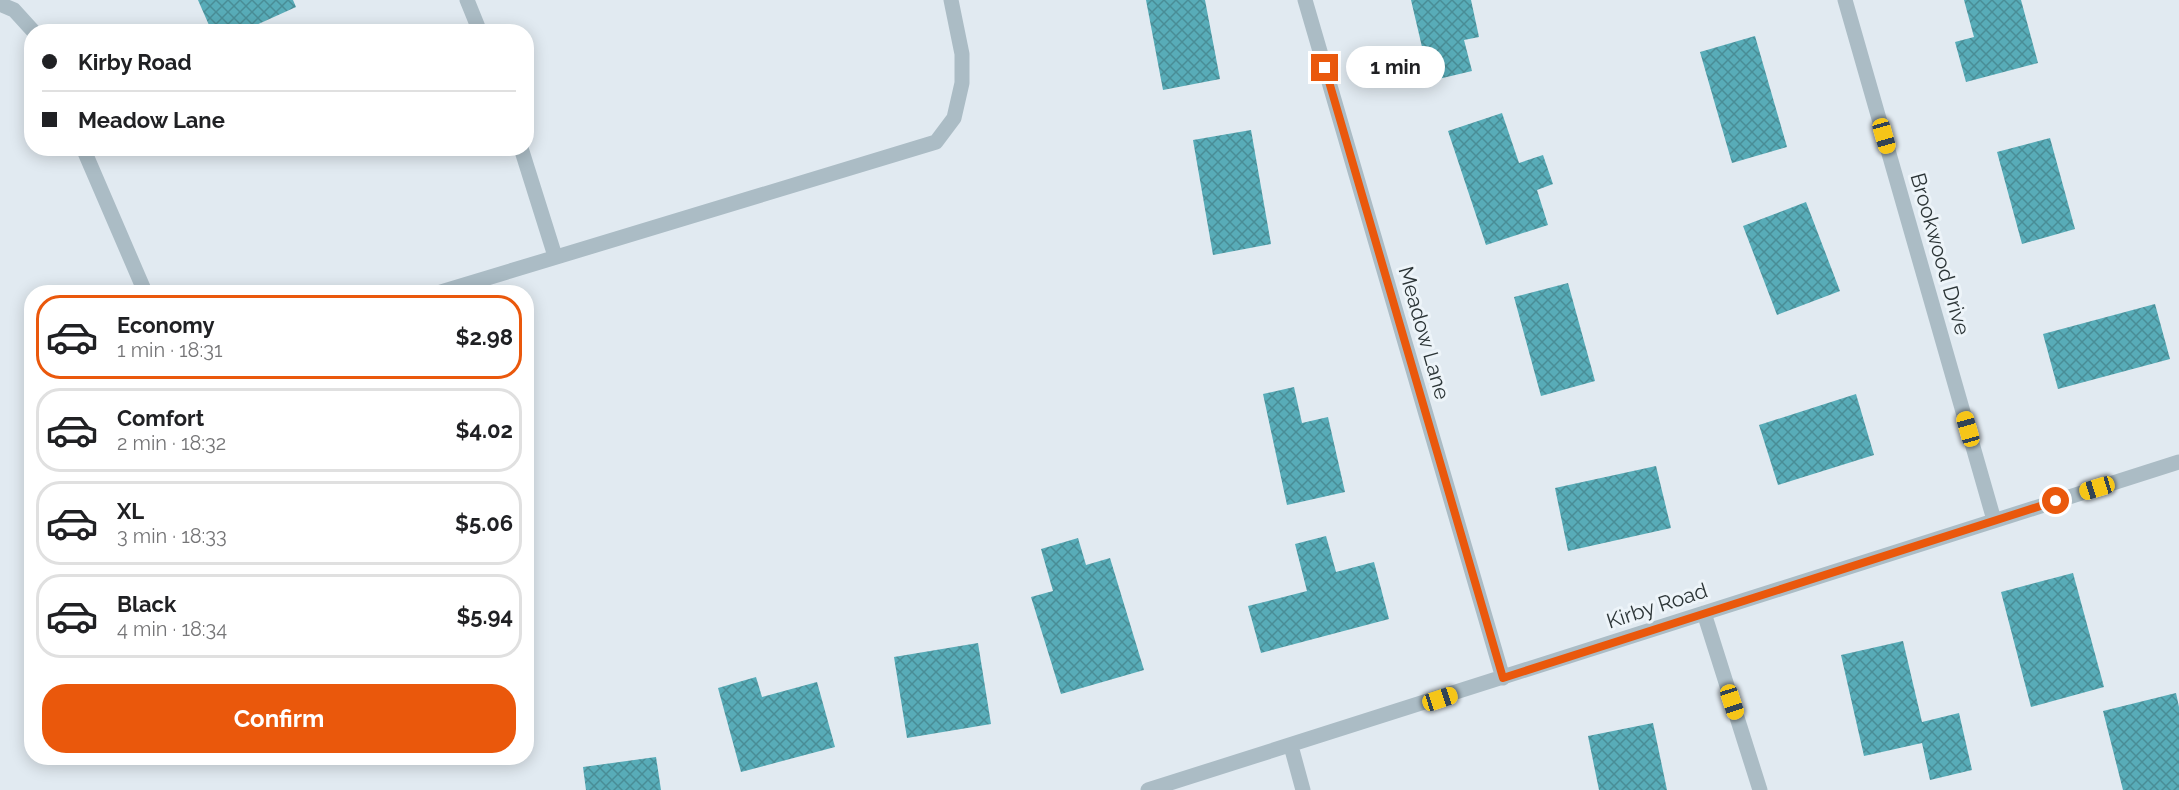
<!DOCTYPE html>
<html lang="en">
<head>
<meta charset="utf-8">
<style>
  body { margin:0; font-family:Raleway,sans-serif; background:#f6f6f6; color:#202124; height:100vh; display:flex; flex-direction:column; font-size:22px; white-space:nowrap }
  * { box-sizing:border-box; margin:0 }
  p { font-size:20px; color:#757577 }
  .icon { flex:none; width:33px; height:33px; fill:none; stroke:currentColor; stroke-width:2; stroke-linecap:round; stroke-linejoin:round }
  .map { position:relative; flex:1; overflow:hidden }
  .sheet { position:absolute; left:24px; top:285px; width:510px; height:480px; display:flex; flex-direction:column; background:#fff; border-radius:24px; box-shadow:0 3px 15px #0003 }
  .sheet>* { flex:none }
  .top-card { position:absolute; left:24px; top:24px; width:510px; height:132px; border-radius:24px; box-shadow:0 3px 15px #0003; display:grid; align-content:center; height:132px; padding:0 18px; background:#fff }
  .end { position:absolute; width:27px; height:27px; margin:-14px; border:8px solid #ea580c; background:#fff; box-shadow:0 0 0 3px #fff }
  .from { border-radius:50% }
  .bubble { position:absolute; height:42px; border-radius:21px; background:#fff; box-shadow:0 3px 15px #0003; font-size:20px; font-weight:700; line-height:42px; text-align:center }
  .car { position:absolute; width:18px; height:36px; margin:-18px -9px; border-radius:8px; box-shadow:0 0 4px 2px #0007; background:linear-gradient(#f5c518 24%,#345 0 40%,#f5c518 0 76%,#345 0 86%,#f5c518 0) }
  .top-card b { display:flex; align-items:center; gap:21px; height:57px; font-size:22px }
  .top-card b+b { border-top:2px solid #e0e0e0 }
  .top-card i { width:15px; height:15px; background:#202124 }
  ul { padding:10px 0 0; list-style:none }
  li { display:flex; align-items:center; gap:18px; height:84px; margin:0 12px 9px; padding:0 6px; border:3px solid #e0e0e0; border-radius:24px }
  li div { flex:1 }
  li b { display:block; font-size:22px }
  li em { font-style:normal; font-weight:700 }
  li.current { border-color:#ea580c }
  li>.icon { width:54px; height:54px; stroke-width:1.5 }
  .primary-button { display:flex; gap:12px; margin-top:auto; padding:12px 18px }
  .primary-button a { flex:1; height:69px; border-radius:24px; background:#ea580c; color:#fff; font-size:24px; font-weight:700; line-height:69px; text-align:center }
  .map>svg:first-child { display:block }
</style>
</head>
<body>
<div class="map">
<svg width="2179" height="790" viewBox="0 0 2179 790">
  <defs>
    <pattern id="building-cross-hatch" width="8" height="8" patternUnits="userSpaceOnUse" patternTransform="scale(1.5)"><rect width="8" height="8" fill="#58acb8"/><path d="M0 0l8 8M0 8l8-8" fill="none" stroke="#498d96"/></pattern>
  </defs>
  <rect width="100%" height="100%" fill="#e1eaf1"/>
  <!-- building -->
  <path fill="url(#building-cross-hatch)" d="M 198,0 L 293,0 L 296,7 L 241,32 L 212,32 Z
    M 1146,0 L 1205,0 L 1220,79 L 1163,90 Z
    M 1411,0 L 1471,0 L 1479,37 L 1464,40 L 1472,71 L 1430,81 Z
    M 1964,0 L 2021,0 L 2038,63 L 1966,82 L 1955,42 L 1974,37 Z
    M 1755,36 L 1787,147 L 1732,163 L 1700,52 Z
    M 1502,113 L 1519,163 L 1543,155 L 1553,184 L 1537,190 L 1548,225 L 1486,245 L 1448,131 Z
    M 1251,130 L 1271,244 L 1213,255 L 1193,140 Z
    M 2050,138 L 2075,229 L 2022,244 L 1997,152 Z
    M 1806,202 L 1840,291 L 1777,315 L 1743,226 Z
    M 1568,283 L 1595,381 L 1541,396 L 1514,297 Z
    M 2155,304 L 2170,359 L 2058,389 L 2043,334 Z
    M 1294,387 L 1302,423 L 1328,417 L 1345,492 L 1287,505 L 1263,394 Z
    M 1856,394 L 1874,455 L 1778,485 L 1759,425 Z
    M 1656,466 L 1671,528 L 1568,551 L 1555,488 Z
    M 1326,536 L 1336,572 L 1374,562 L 1389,619 L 1261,653 L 1248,606 L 1307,591 L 1295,544 Z
    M 1078,538 L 1086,565 L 1110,558 L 1144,670 L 1061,694 L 1031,597 L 1053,591 L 1041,549 Z
    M 2073,573 L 2104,687 L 2031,707 L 2001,592 Z
    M 1903,641 L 1922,722 L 1959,713 L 1972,770 L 1930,780 L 1922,743 L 1864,756 L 1841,655 Z
    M 978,643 L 991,724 L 907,738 L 894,657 Z
    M 756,677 L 762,697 L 817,682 L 835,747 L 741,772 L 718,688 Z
    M 2176,693 L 2179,707 L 2179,790 L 2123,790 L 2103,711 Z
    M 1653,723 L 1667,790 L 1599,790 L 1588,736 Z
    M 656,757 L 661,790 L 586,790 L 583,767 Z"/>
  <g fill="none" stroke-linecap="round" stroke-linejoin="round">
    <!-- service -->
    <path stroke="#abbcc5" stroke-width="15" d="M 467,0 L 480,32
      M 0,4 L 14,10 L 34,32
      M 83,148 L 145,292
      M 521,148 L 555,256
      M 441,292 L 936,142 L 954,118 L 962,83 L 962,54 L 951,0"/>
    <!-- minor -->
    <path stroke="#abbcc5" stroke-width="15" d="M 1305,0 L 1503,678
      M 1845,0 L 1994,520
      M 1704,613 L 1760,790
      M 1291,746 L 1303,790
      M 1148,790 L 2179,462"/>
  </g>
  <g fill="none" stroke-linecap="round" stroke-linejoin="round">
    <!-- route -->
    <path stroke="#ea580c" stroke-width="8" d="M 1325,68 L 1503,678 L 2056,501"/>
  </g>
  <g text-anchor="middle" stroke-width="6" stroke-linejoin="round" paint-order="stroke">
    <!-- street labels -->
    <g font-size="21" fill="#2c3537" stroke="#edf4f9">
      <text transform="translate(1940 254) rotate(74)" y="7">Brookwood Drive</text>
      <text transform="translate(1424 333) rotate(74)" y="7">Meadow Lane</text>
      <text transform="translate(1657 606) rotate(-18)" y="7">Kirby Road</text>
    </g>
  </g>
</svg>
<i class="end from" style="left:2056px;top:501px"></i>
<i class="end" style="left:1325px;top:68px"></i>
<div class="bubble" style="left:1346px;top:46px;width:99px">1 min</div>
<i class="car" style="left:1884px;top:136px;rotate:164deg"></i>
<i class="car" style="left:1968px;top:429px;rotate:344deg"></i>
<i class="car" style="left:2097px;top:488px;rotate:253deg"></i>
<i class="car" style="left:1440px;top:699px;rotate:72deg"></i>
<i class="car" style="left:1732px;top:702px;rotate:162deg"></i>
<div class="top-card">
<b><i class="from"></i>Kirby Road</b>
<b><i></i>Meadow Lane</b>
</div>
<section class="sheet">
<ul>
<li class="current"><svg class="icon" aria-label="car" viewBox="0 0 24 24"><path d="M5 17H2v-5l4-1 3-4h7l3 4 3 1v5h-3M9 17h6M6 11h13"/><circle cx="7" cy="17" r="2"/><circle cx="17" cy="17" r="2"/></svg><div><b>Economy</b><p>1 min · 18:31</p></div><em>$2.98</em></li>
<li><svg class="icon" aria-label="car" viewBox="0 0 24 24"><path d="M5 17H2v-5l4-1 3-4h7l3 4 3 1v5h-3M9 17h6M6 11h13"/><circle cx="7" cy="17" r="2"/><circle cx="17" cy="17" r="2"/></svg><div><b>Comfort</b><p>2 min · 18:32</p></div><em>$4.02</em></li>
<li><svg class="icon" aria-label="car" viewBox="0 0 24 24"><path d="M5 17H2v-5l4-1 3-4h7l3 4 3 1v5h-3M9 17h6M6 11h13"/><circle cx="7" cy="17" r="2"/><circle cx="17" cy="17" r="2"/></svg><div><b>XL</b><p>3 min · 18:33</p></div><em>$5.06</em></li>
<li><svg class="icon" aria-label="car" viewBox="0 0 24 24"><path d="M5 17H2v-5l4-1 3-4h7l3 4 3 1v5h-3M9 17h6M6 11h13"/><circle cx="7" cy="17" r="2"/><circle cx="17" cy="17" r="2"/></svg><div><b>Black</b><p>4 min · 18:34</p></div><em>$5.94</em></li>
</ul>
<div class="primary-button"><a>Confirm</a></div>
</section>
</div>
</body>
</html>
